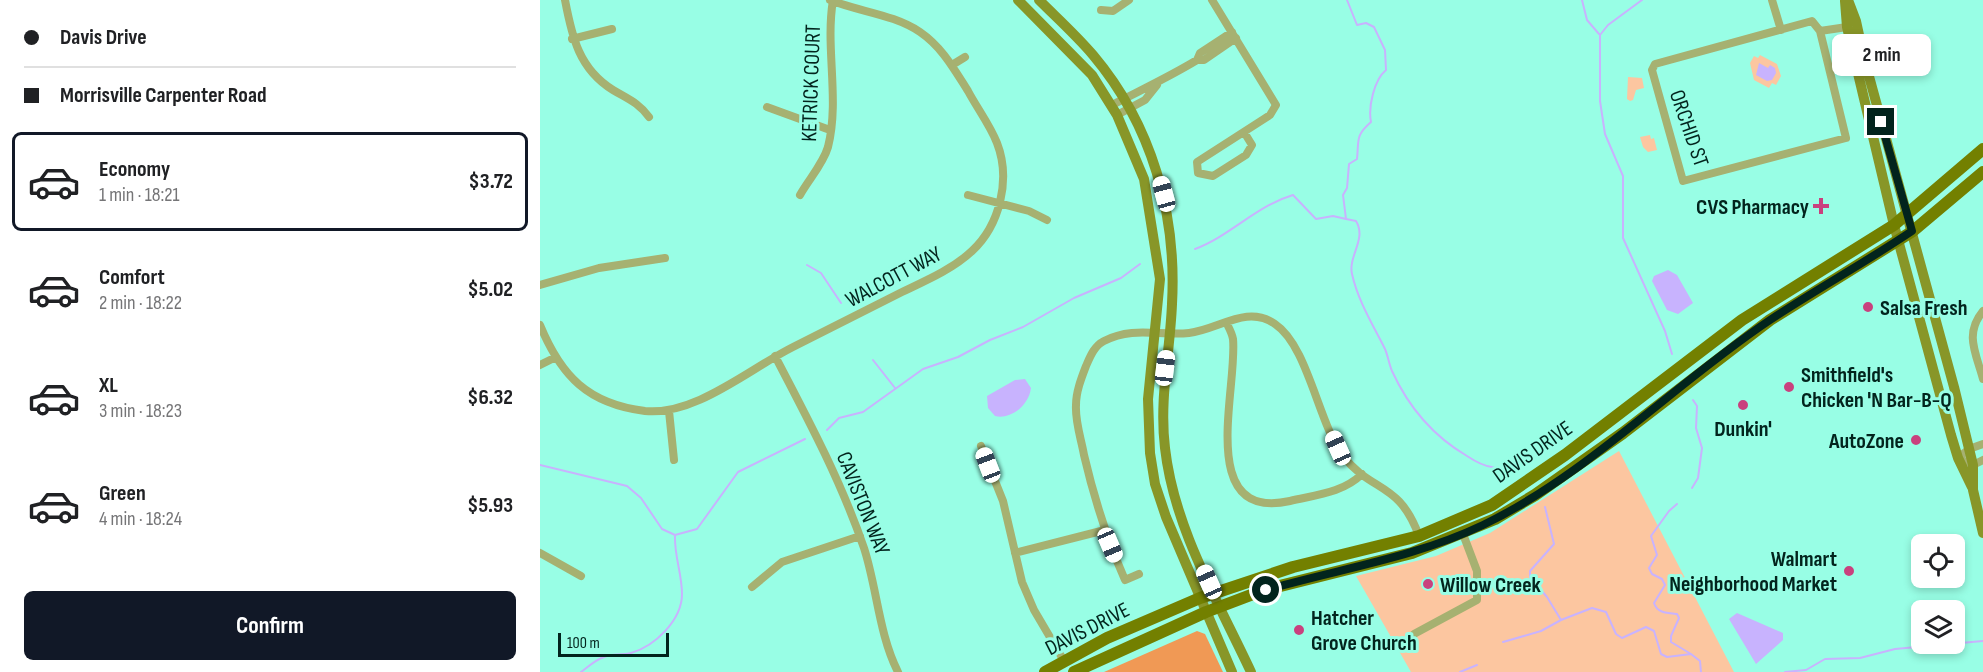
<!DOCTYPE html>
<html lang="en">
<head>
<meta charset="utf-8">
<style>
  body { margin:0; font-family:"Sofia Sans Condensed",sans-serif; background:#f6f6f6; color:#202124; height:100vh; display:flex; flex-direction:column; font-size:22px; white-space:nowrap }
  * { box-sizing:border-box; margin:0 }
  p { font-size:20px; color:#757577 }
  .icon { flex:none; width:33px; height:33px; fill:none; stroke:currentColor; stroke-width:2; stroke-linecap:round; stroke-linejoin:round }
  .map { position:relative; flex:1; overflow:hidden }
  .details { display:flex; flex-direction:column; background:#fff; width:540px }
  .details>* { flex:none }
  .guide { display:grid; align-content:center; height:132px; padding:0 24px; background:#fff }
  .controls { position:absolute; left:1371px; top:534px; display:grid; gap:12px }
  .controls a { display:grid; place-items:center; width:54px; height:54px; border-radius:9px; background:#fff; box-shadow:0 3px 9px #0003; font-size:30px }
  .scale { position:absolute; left:18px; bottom:15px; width:111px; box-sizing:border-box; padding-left:6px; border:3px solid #02241d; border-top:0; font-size:16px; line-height:21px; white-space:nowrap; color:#02241d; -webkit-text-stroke:4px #98fee5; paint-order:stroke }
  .end { position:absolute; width:27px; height:27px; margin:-14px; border:8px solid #02241d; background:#fff; box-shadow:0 0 0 3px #fff }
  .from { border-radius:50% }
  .bubble { position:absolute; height:42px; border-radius:9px; background:#fff; box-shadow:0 3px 9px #0003; font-size:20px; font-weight:700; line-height:42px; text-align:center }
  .car { position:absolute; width:18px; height:36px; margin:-18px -9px; border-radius:8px; box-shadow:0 0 4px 2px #0007; background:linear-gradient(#fff 24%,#345 0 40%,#fff 0 76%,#345 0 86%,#fff 0) }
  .guide b { display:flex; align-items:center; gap:21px; height:57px; font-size:22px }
  .guide b+b { border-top:2px solid #e0e0e0 }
  .guide i { width:15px; height:15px; background:#202124 }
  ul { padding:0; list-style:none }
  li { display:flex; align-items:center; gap:18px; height:99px; margin:0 12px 9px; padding:0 12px; border:3px solid transparent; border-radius:9px }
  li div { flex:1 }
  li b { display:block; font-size:22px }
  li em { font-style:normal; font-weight:700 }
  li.selected { border-color:#111827 }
  li>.icon { width:54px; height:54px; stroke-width:1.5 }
  .button { display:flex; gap:12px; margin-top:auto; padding:12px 24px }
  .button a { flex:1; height:69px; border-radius:9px; background:#111827; color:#fff; font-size:24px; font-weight:700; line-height:69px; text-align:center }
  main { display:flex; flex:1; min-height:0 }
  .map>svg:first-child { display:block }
</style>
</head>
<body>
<main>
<section class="details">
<div class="guide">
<b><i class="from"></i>Davis Drive</b>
<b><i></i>Morrisville Carpenter Road</b>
</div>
<ul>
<li class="selected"><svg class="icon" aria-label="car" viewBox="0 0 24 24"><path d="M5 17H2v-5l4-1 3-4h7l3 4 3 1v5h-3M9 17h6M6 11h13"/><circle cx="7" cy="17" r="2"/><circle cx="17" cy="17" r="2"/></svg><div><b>Economy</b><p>1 min · 18:21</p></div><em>$3.72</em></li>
<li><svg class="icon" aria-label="car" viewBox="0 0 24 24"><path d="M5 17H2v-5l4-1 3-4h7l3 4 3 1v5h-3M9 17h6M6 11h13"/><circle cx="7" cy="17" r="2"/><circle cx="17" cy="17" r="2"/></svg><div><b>Comfort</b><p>2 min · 18:22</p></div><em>$5.02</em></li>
<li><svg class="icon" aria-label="car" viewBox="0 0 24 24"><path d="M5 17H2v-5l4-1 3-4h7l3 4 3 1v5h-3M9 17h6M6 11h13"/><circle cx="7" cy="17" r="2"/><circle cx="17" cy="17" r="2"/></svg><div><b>XL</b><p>3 min · 18:23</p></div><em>$6.32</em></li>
<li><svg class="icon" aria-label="car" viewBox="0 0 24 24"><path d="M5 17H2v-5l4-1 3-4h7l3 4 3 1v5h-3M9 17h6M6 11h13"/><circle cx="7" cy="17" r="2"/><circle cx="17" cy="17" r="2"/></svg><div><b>Green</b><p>4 min · 18:24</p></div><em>$5.93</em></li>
</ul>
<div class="button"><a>Confirm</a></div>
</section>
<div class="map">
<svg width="1443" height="672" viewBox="0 0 1443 672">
  <rect width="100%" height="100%" fill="#98fee5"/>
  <!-- green -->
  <path fill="#fcc6a0" d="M 1220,55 L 1237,64 L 1241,76 L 1236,85 L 1232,83 L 1229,88 L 1214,80 L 1210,63 L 1214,56 L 1218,58 Z
    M 1088,77 L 1102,78 L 1104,88 L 1096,90 L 1093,100 L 1090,101 L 1087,99 Z
    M 1110,135 L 1111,139 L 1114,138 L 1117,150 L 1108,152 L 1103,147 L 1100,137 Z
    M 1079,451 L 1194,672 L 871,672 L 816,576 L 896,556 L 950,533 Z"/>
  <!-- forest -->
  <path fill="#f09955" d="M 657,631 L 665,634 L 683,672 L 564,672 Z"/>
  <!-- water -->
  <path fill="#c8b3fe" d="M 1219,63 L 1228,68 L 1230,65 L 1235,68 L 1236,73 L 1232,80 L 1227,81 L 1216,75 Z
    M 1128,270 L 1137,275 L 1153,303 L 1138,314 L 1127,310 L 1112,281 L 1114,276 Z
    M 485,379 L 491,388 C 489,405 471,420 455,416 L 448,408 L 447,396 L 475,380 Z
    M 1197,613 L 1243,633 L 1243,640 L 1216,664 L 1189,619 Z"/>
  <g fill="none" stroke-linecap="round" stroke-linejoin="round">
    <!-- stream -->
    <path stroke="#c8b3fe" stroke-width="2" d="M 807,0 L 817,25 L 826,23 L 834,27 L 845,50 L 846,70 C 834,80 828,107 831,122 C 815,136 819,140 817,159 L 809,164 L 807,188 L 803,195 L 806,219 L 816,221 C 827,239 808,256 812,274 C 818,301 833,325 845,349 C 848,356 849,364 852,371 C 868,406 893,436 927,456 C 933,460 944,466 952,467 C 962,468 969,465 979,470
      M 1042,0 L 1047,20 L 1059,34
      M 1102,0 L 1068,25 L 1060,35 L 1060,101 L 1065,134 L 1083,176 L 1083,238 L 1125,331 L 1132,354
      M 655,249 C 690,236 716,206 753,195 L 776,219 L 793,216 L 806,219
      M 267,265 L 281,273 L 301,303
      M 333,360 L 355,388
      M 287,430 L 299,418 L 323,412 L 383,369 L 418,357 L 450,340 L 483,327 L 534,298 L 581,278 L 600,264
      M 0,465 L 87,486 L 101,498 L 122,529 L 135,535 L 157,529 L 198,472 L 265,439
      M 1152,488 L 1158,478 L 1162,448 L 1156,428 L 1157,406 L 1153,400
      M 1137,504 L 1129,511 L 1111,536 L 1117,555 L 1109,568 L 1112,574 L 1122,579 L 1125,585 L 1114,603 C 1117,613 1127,613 1137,614 L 1139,618 L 1131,636 L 1131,642 L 1151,654
      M 1005,507 L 1014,544 L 990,571 L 990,577 L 1007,597 L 1021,620 L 1052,608 L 1066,612 L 1076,634 L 1082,638 L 1106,627 L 1114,631 L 1121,654 L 1127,657 L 1151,654 L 1160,661 L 1161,672
      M 963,642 L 1001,631 L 1021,620
      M 41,672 C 48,667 55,660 64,657 C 73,653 83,656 91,653 C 115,646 142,620 142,594 C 142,574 134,555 135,535
      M 920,672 L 937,665
      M 1245,672 L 1266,670 L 1285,659 L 1320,658 L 1355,649 L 1443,641"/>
    <!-- street -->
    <path stroke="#a6b171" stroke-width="8" d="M 25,0 C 32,37 39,69 73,90 C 88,99 99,103 109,117
      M 672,0 L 736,105 L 730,115 L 657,162 L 658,173 L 673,176 L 706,155 L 712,145 L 704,132
      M 1232,0 L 1241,30
      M 561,10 L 573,11 L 589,0
      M 1280,31 L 1272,21 L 1115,64 L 1112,70 L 1143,181 L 1306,138 L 1280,31 L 1307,27
      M 32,39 L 72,29
      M 657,60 L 660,53 L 692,32
      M 412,65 L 425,57
      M 572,105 C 601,90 629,77 657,60 L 664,60 L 696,38
      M 227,107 L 290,130
      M 577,115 L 605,100 L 617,85
      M 260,195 C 269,179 283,164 288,147 C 300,99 285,48 293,0
      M 428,195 L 489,211 L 507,220
      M 0,285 L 59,268 L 125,258
      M 1443,311 C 1424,334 1436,353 1443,379
      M 686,322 C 689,328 692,333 693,339 C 698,388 655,522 750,501 C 775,495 803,493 822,474
      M 0,325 C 21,376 48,404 105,411 C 155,416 209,369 253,347 C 289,329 325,311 362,292 C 385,281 413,269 432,251 C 460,225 471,179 457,143 C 450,125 437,108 428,91 C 414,69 402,47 380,32 C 353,14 320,12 290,0
      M 235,356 C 268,419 301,481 324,548 C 337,588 339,635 358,672
      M 0,365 L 14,358
      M 129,411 L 134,460
      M 1443,444 L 1429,449 L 1418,458 L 1433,465 L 1443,460
      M 441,446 L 463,501 L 482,582 L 494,610 L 524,661
      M 0,553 L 41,576
      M 475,553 L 565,530
      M 599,574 L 585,580 C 567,539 554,498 544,455 C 541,438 535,422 536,405 C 536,392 541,379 546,366 C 550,357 554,346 564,341 C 593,326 619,336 649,333 C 678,330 707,304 735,324 C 768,346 778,422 803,456 C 832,493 859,481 879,536
      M 212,587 L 242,562 L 320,536
      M 874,634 L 937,600 L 937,571 L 923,534"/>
    <!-- secondary -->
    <path stroke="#889628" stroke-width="10" d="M 478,0 L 552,75 L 577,115 L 604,179 L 620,279 L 608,399 L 610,453 L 615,484 L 626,517 L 692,672
      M 499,0 C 517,18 536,35 553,55 C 612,125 637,214 632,304 C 630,353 619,399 625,448 C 634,528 678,601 711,672
      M 1308,0 L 1316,21 L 1324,58 L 1414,387 L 1433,465 L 1433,490 L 1443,533
      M 1305,1 L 1307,27 L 1354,225 L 1411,435 L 1418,458 L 1432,487"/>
    <!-- primary -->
    <path stroke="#738000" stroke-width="12" d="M 505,672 L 567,638 L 660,598 L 753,567 L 879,536 L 952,505 L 1025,455 L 1202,320 L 1354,225 L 1443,149
      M 534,672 L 666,612 L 724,590 L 872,553 L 955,519 L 995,495 L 1083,433 L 1230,320 L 1373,231 L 1443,172"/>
  </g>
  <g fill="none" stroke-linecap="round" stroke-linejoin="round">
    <!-- route -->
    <path stroke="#02241d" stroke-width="8" d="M 726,590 C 798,569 874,558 943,525 C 1047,475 1134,384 1230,320 C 1277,289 1326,262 1372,231 L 1341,122"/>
  </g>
  <!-- markers -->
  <g fill="#c9417e" stroke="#98fee5" stroke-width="2">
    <path d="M1278 197h6v6h6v6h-6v6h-6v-6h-6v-6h6z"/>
    <circle cx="1328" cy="307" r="6"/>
    <circle cx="1249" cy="387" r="6"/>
    <circle cx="1203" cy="405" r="6"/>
    <circle cx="1376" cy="440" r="6"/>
    <circle cx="1309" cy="571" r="6"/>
    <circle cx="888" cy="584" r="6"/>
    <circle cx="759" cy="630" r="6"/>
  </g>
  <g text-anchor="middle" stroke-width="6" stroke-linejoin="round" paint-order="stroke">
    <!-- street labels -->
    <g font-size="22" fill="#02241d" stroke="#98fee5">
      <text transform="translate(270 83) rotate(-88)" y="8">KETRICK COURT</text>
      <text transform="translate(1150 128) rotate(71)" y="8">ORCHID ST</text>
      <text transform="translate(353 276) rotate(-28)" y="8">WALCOTT WAY</text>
      <text transform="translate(992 451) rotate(-35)" y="8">DAVIS DRIVE</text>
      <text transform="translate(324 503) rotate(68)" y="8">CAVISTON WAY</text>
      <text transform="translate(547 628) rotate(-27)" y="8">DAVIS DRIVE</text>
    </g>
    <!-- poi labels -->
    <g font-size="22" font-weight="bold" fill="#02241d" stroke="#98fee5" text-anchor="start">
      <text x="1269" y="214" text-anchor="end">CVS Pharmacy</text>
      <text x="1340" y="315">Salsa Fresh</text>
      <text x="1261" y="382">Smithfield's<tspan x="1261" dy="25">Chicken 'N Bar-B-Q</tspan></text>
      <text x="1203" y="436" text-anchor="middle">Dunkin'</text>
      <text x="1364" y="448" text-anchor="end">AutoZone</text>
      <text x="1297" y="566" text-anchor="end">Walmart<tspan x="1297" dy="25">Neighborhood Market</tspan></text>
      <text x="900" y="592">Willow Creek</text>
      <text x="771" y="625">Hatcher<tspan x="771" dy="25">Grove Church</tspan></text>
    </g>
  </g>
</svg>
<div class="controls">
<a><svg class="icon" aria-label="locate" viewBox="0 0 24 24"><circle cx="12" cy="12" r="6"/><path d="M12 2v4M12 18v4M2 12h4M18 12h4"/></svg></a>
<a><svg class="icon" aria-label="layers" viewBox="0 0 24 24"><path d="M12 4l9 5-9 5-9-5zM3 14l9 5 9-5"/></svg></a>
</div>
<div class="scale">100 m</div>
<i class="end from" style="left:726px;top:590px"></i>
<i class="end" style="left:1341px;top:122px"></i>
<div class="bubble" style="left:1292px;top:34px;width:99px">2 min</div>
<i class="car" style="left:624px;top:194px;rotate:345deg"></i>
<i class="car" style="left:625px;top:368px;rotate:7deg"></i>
<i class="car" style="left:798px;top:448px;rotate:336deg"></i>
<i class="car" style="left:448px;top:465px;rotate:339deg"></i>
<i class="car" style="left:570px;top:545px;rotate:157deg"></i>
<i class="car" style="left:669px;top:582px;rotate:336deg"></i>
</div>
</main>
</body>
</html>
